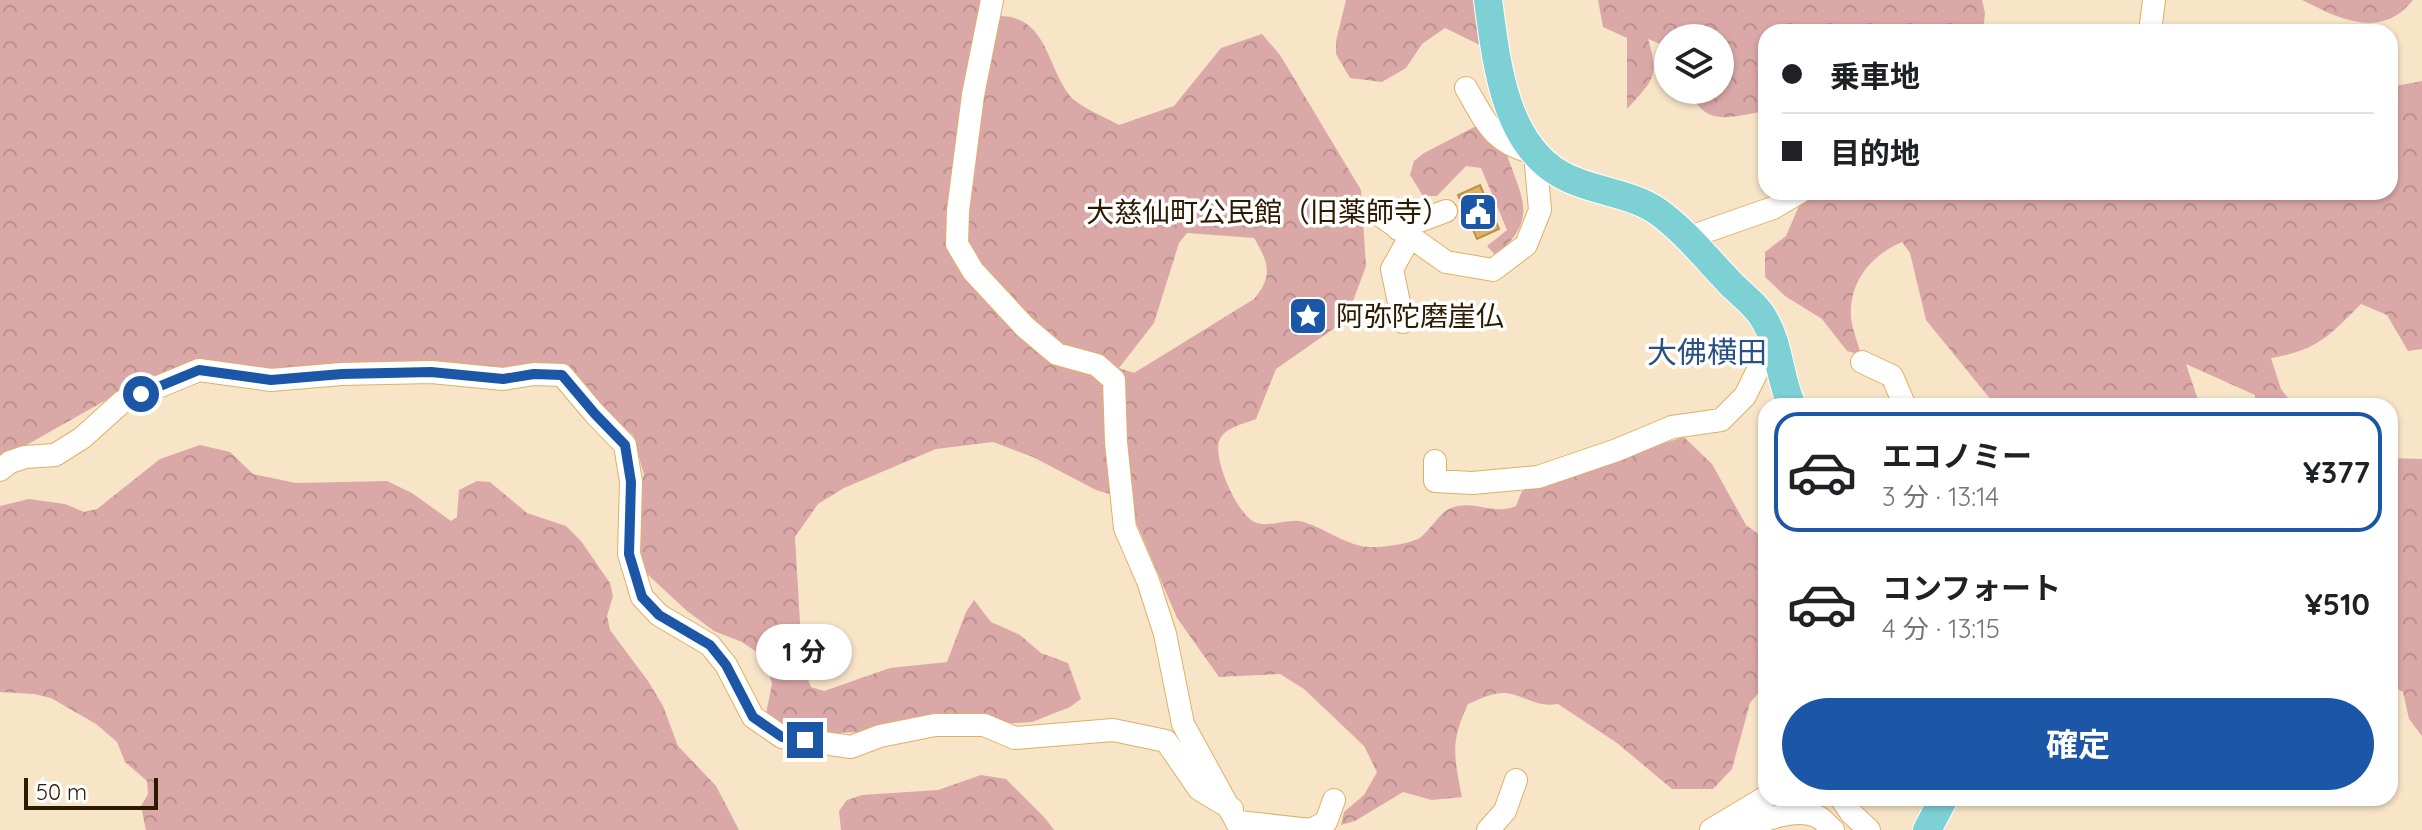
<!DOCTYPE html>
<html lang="ja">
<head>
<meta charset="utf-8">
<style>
  body { margin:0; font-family:Quicksand,"Noto Sans JP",sans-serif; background:#f2f2f2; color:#202124; height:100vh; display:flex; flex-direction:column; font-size:30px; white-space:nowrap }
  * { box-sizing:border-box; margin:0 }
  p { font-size:26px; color:#757577 }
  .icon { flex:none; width:44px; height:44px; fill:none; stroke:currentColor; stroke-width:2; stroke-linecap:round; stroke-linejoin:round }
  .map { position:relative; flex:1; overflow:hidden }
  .details { position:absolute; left:1758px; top:398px; width:640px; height:408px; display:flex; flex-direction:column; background:#fff; border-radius:24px; box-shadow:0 2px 6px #0004 }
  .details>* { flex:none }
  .top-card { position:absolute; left:1758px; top:24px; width:640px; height:176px; border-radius:24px; box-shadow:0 2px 6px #0004; display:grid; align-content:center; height:176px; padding:0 24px; background:#fff }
  .tools { position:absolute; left:1654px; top:24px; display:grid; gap:16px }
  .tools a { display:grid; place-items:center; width:80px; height:80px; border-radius:50%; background:#fff; box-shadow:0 2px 6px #0004; font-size:40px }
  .scale { position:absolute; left:24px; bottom:20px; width:134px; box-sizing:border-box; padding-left:8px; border:4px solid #2d1b00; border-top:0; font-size:22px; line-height:28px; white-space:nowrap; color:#2d1b00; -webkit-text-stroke:6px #fff; paint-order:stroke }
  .end { position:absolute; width:36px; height:36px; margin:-18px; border:10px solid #1c56a7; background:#fff; box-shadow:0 0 0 4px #fff }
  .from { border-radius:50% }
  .bubble { position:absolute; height:56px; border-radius:28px; background:#fff; box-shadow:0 2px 6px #0004; font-size:26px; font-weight:700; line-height:56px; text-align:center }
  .top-card b { display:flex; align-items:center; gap:28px; height:76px; font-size:30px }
  .top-card b+b { border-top:2px solid #e0e0e0 }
  .top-card i { width:20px; height:20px; background:#202124 }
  ul { padding:14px 0 0; list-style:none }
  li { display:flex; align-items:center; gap:24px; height:120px; margin:0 16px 12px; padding:0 8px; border:4px solid transparent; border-radius:24px }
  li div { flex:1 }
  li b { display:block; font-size:30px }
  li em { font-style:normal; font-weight:700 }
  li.current { border-color:#1c56a7 }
  li>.icon { width:72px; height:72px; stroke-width:1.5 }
  .primary-button { display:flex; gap:16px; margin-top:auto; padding:16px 24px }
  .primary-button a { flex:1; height:92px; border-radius:48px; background:#1c56a7; color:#fff; font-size:32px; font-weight:700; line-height:92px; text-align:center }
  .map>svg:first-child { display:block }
</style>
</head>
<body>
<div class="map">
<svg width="2422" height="830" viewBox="0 0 2422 830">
  <defs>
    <pattern id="forest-crowns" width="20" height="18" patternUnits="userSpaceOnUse" patternTransform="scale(2)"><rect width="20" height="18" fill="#dba8a8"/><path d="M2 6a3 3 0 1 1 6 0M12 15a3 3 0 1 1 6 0" fill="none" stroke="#bc908f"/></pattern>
  </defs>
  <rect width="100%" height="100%" fill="#f8e5c8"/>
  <!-- forest -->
  <path fill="url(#forest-crowns)" fill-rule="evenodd" d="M 0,0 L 983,0 L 999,16 C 1047,16 1046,65 1070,96 C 1078,106 1107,118 1119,125 L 1174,106 L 1221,48 L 1262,34 L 1280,55 L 1361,190 L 1366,266 L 1346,320 L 1276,369 L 1256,419 C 1244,424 1226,427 1220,439 C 1211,456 1238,518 1257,523 C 1270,527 1286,519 1299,521 C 1323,526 1344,545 1368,547 C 1378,548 1412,544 1421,537 C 1431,529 1439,513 1451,508 C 1474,499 1493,516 1516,506 L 1522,491 L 1578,469 L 1684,437 L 1712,464 L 1746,525 L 1766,540 L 1766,684 L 1750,703 L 1732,769 L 1713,789 L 1672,789 L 1617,743 L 1558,704 C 1536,708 1527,696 1506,693 C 1493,692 1480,699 1468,704 C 1450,742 1454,756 1462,797 L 1432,800 L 1403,792 L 1355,821 L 1341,825 L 1344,812 L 1364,795 L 1377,772 L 1364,746 L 1304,689 L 1280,674 L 1219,677 L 1177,618 L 1126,499 L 1096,490 L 1033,457 L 993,442 L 936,449 L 844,488 L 818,504 L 795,537 L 801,640 L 798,654 L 811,687 L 824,691 L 890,668 L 947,662 L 966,612 L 974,600 L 991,622 L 1020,635 L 1041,653 L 1068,663 L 1081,699 L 1070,707 L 1032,722 L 1017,723 L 788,736 L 764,723 L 772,684 L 765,658 L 742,642 L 714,631 L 687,611 L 646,573 L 640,560 L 630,506 L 644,475 L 633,435 L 543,366 L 463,376 L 276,375 L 195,361 L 138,382 L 0,460 ZM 1187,233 L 1254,238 C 1268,262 1274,275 1254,299 L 1134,373 L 1119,368 L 1154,323 L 1179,243 Z
    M 1346,0 L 1475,0 L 1482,46 L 1445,28 L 1422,44 L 1406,68 L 1382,82 L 1350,78 L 1336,54 L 1336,41 Z
    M 1598,0 L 1982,0 L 1985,13 L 1983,32 L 1766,32 L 1766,111 C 1733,116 1704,129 1690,90 L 1720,90 L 1720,38 L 1668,38 L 1668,47 L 1648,39 C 1660,77 1653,80 1627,109 L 1627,38 L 1603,27 Z
    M 2302,0 L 2413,0 C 2381,41 2338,18 2302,0 Z
    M 2422,81 L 2422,349 L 2408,351 L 2387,315 L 2361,304 C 2329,336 2318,350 2271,358 L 2281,389 L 2294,406 L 2254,406 L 2255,395 L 2186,364 L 2200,406 L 1996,406 L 1926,320 L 1910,253 L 1902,242 C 1871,255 1849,282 1851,317 C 1852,329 1858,343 1861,355 L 1847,351 L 1822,319 L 1785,296 L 1765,277 L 1765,252 L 1786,236 L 1802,199 L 1817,192 L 2390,192 L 2390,87 Z
    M 1486,121 C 1499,130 1502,143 1508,158 C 1525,205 1536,219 1496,256 L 1487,246 L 1507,230 L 1481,168 L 1466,166 L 1437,196 L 1423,196 L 1410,175 L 1414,161 L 1424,153 Z
    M 200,445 L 230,452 L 253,474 L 296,483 L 387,481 L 412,493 L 451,521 L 457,517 L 459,490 L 477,481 L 490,482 L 527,513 L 566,526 L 581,541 L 610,583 L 613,596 L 607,616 L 610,630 L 648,681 L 663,706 L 678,746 L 716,786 L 739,830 L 146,830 L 141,806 L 148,794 L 147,781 L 125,762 L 117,742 L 96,724 L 51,698 L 34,694 L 0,692 L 0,506 L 29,499 L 65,504 L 84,512 L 97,509 L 160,459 Z
    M 2390,458 L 2422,459 L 2422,736 L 2409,719 L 2403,692 L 2390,685 Z
    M 981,775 L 1006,779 L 1045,818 L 1054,830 L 841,830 L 839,811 L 847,800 L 862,795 L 938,790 Z"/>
  <!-- building -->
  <path fill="#dfb166" stroke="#bd9044" stroke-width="2" d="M 1480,185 L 1499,229 L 1477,239 L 1458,195 Z"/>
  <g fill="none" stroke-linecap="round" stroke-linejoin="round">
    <!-- minor casing -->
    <g stroke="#deb065" stroke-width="24">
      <path id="minor" d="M 992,0 L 973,95 L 958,211 L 957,244 L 973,271 L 1025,327 L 1057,354 L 1097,365 L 1114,380 L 1116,442 L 1125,528 L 1148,581 L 1165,634 L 1183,724 L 1241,830
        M 2150,32 L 2154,0
        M 1377,213 L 1446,262 L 1493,270 L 1526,245 L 1540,210 L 1535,153 C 1493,144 1486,122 1466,88
        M 1398,229 L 1446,211
        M 1687,238 L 1773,208 L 1800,192
        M 1403,322 L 1392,269 L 1410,237
        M 1862,362 L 1892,376 L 1905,406
        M 1435,461 L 1435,481 L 1472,483 L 1538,477 L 1617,450 L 1672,427 L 1721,420 L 1745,396 L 1773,339
        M 0,470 L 10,462 L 25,457 L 55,455 L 82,438 L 122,402 L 199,370 L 271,380 L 342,374 L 431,372 L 503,379 L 534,374 L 562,375 L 595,414 L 625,445 L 631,482 L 629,554 L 642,597 L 659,615 L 710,645 L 726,665 L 753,717 L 782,737 L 851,747 L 880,736 L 935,725 L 984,725 L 1015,738 L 1113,730 L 1166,741 L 1199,789 L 1232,809
        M 1841,798 L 1851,813 L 1869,830
        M 1239,822 L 1311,830 L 1326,822 L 1334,800
        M 1488,830 L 1505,811 L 1516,780
        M 1711,830 L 1766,797
        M 1743,830 C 1762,820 1798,806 1818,817 C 1823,819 1828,826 1833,830"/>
    </g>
    <!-- major casing -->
    <g stroke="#fff" stroke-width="30">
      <path id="major" d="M 1488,0 C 1496,58 1503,141 1560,174 C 1589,191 1629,192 1657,211 C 1684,230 1708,260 1731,284 C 1742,295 1757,306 1764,319 C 1780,345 1779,379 1792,406
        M 1927,830 L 1944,798"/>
    </g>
    <!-- minor -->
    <use href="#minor" stroke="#fff" stroke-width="22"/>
    <!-- major -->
    <use href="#major" stroke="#7dd0d3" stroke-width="28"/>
  </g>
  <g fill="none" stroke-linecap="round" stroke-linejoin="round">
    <!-- route -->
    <path stroke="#1c56a7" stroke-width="10" d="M 141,394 L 199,370 L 271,380 L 342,374 L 431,372 L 503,379 L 534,374 L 562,375 L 595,414 L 625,445 L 631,482 L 629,554 L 642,597 L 659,615 L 710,645 L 726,665 L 753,717 L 782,737 L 805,740"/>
  </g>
  <!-- icons -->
  <defs>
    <g id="civic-square" transform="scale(2)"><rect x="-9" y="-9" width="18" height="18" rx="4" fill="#1c56a7" stroke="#fff"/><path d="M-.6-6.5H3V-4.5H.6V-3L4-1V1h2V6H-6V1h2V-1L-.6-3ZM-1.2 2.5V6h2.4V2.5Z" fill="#fff"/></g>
    <g id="sight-square" transform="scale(2)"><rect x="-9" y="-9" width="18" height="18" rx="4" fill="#1c56a7" stroke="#fff"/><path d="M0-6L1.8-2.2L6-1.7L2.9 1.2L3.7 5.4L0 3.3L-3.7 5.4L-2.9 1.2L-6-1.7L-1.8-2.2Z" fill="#fff"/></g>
  </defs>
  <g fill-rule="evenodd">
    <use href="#civic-square" x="1478" y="212"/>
    <use href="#sight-square" x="1308" y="316"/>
  </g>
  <g text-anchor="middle" stroke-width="7" stroke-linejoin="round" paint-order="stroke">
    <!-- poi labels -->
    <g font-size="28" fill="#2d1b00" stroke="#fff" text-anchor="end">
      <text x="1450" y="222">大慈仙町公民館（旧薬師寺）</text>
      <text x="1336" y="326" text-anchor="start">阿弥陀磨崖仏</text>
    </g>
    <!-- neighbourhood labels -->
    <g font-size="30" fill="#2b5086" stroke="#fff">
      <text x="1707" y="363">大佛横田</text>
    </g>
  </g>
</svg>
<div class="tools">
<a><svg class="icon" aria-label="layers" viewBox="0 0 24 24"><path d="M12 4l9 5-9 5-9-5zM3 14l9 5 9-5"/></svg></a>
</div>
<div class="scale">50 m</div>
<i class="end from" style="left:141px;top:394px"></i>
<i class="end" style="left:805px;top:740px"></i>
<div class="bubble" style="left:756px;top:624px;width:96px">1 分</div>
<div class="top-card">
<b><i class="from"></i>乗車地</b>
<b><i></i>目的地</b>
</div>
<section class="details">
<ul>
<li class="current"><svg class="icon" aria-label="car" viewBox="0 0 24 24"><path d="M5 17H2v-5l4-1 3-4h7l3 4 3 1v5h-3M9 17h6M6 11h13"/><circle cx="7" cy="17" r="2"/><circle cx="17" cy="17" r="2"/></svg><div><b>エコノミー</b><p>3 分 · 13:14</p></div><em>¥377</em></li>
<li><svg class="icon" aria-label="car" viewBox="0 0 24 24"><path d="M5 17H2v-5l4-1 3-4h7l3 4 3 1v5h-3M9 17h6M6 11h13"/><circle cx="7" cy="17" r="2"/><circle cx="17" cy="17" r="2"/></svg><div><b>コンフォート</b><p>4 分 · 13:15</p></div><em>¥510</em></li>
</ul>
<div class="primary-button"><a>確定</a></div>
</section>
</div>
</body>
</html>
